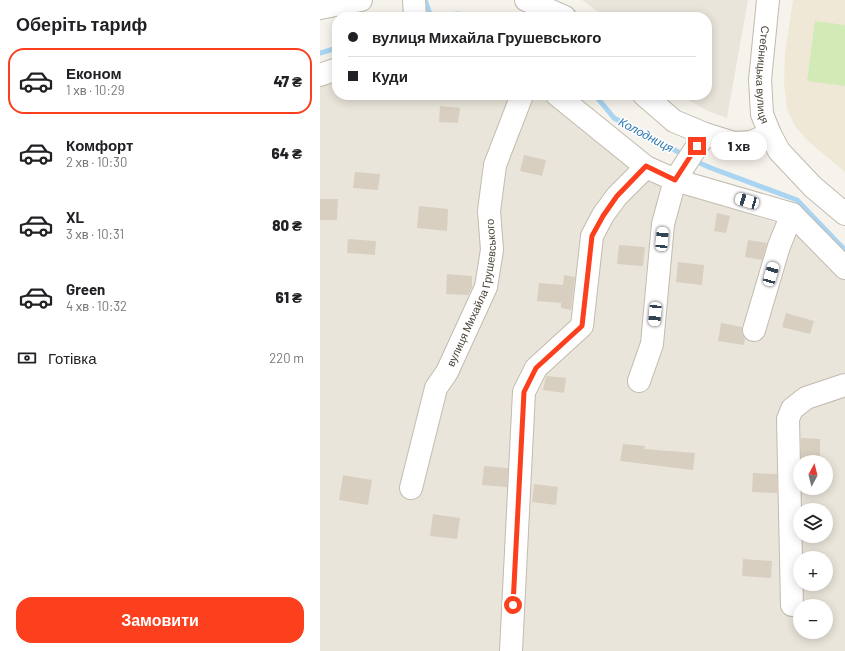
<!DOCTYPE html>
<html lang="uk">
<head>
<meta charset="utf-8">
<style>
  body { margin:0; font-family:Barlow,sans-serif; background:#f2f2f2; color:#202124; height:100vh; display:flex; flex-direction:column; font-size:15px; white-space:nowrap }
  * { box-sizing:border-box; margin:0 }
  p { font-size:13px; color:#757577 }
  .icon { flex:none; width:22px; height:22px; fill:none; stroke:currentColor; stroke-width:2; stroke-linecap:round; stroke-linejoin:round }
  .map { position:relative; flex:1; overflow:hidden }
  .drawer { display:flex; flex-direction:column; background:#fff; width:320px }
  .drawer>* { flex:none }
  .banner { position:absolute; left:12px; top:12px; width:380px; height:88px; border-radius:16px; box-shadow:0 2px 10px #0003; display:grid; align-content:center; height:88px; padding:0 16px; background:#fff }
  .needle { width:26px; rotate:7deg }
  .tools { position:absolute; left:473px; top:455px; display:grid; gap:8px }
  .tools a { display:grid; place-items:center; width:40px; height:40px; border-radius:50%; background:#fff; box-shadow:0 2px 10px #0003; font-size:20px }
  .end { position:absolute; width:18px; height:18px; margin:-9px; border:5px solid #fc3f1d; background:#fff; box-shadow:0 0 0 2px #fff }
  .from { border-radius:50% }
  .bubble { position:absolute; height:28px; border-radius:14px; background:#fff; box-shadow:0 2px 10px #0003; font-size:13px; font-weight:800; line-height:28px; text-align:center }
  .car { position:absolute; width:12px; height:24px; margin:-12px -6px; border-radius:5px; box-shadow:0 0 3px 1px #0007; background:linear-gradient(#fff 24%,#345 0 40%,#fff 0 76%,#345 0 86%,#fff 0) }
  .banner b { display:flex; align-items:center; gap:14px; height:38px; font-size:15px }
  .banner b+b { border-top:1px solid #e0e0e0 }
  .banner i { width:10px; height:10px; background:#202124 }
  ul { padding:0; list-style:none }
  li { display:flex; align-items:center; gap:12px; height:66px; margin:0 8px 6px; padding:0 8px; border:2px solid transparent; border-radius:16px }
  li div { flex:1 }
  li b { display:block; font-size:15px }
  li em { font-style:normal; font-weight:800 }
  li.on { border-color:#fc3f1d }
  li>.icon { width:36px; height:36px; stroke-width:1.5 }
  h2 { padding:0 16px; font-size:18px; line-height:48px }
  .pay { display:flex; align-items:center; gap:10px; height:44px; padding:0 16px; font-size:15px }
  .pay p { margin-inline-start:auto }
  .primary-button { display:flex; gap:8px; margin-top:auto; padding:8px 16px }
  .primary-button a { flex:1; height:46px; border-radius:16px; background:#fc3f1d; color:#fff; font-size:16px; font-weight:800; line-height:46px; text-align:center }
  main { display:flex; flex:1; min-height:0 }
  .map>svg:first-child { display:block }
</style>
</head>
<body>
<main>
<section class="drawer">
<h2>Оберіть тариф</h2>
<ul>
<li class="on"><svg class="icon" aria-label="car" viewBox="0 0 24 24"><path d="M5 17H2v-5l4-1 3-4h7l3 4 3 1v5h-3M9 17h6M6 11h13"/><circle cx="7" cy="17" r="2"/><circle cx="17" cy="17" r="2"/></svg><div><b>Економ</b><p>1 хв · 10:29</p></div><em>47 ₴</em></li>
<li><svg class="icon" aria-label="car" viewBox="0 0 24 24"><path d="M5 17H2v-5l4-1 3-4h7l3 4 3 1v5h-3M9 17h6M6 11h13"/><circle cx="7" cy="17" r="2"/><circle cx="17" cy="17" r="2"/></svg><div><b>Комфорт</b><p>2 хв · 10:30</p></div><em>64 ₴</em></li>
<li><svg class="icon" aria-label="car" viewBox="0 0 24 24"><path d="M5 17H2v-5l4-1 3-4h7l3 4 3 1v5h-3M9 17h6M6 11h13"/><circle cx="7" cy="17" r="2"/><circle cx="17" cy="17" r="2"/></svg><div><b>XL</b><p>3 хв · 10:31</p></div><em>80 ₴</em></li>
<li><svg class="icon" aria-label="car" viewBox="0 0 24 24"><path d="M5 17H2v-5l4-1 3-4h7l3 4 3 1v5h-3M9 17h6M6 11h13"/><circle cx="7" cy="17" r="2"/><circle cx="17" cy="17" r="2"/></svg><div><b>Green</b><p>4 хв · 10:32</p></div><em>61 ₴</em></li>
</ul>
<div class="pay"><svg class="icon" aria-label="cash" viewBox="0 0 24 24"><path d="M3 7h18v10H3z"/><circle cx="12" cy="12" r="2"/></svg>Готівка<p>220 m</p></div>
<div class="primary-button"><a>Замовити</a></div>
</section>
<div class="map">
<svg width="525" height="651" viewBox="0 0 525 651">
  <rect width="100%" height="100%" fill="#f6f3ec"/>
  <!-- residential -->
  <path fill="#eae5da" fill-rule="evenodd" d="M 262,0 L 428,0 L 407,118 L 388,111 L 359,95 L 387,95 L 387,17 L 285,17 Z
    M 17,73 L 17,95 L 219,95 L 327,177 L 475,230 L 525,276 L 525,651 L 0,651 L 0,77 ZM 480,462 L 506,462 L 506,488 L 480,488 ZM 480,510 L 506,510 L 506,536 L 480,536 ZM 480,558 L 506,558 L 506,584 L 480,584 ZM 480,606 L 506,606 L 506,632 L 480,632 Z"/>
  <!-- education -->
  <path fill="#efe8d6" d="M 473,0 L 525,0 L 525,172 L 488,141 L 475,126 L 467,109 L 464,83 L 465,54 Z"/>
  <!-- green -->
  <path fill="#d2eab5" d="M 495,21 L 525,25 L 525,86 L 487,81 Z"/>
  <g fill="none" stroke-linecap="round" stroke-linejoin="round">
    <!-- stream -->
    <path stroke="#a9d4f2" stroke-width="5" d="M 105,0 L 111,17
      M 101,17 L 138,14 L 162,17
      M 0,53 L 17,48
      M 275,95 L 294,118 L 364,155
      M 373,160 L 391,168 L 477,200 L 525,250"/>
  </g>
  <!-- building -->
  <path fill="#d8cfc1" d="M 120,106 L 140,108 L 138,123 L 119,122 Z
    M 204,155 L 226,160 L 222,176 L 200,171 Z
    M 35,172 L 60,174 L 58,190 L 33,188 Z
    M 0,199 L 18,199 L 17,220 L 0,220 Z
    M 99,206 L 128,209 L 127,231 L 97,228 Z
    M 397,213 L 410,216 L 406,233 L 394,231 Z
    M 28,239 L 56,241 L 55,255 L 27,253 Z
    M 428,240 L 447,243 L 442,260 L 425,257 Z
    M 299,245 L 325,247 L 323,266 L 297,264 Z
    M 358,262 L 384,265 L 382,285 L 356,282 Z
    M 127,274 L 152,276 L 152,288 L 148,295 L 126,294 Z
    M 244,275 L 255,277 L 251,310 L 241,308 L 241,303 L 217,301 L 219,283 L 243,285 Z
    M 466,313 L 494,321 L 490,334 L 462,327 Z
    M 401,323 L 422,327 L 422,333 L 425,339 L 424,345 L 398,341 Z
    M 226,376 L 246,378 L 244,393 L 223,390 Z
    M 481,438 L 500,439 L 500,458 L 481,458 Z
    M 303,444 L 325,446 L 324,449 L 375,453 L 373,470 L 300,461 Z
    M 164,466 L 188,468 L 187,487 L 162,485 Z
    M 433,473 L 457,474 L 457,493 L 432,492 Z
    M 23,475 L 52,480 L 48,505 L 19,500 Z
    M 214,484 L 238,487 L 236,505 L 212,502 Z
    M 113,514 L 140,518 L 137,539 L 110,536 Z
    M 423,559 L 452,561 L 451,578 L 422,576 Z"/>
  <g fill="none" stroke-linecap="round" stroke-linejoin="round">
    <!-- minor casing -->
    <g stroke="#c2bbae" stroke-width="24">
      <g id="minor">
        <path d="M 94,0 L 95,17"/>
        <path d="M 206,0 L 245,17"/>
        <path id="s1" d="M 448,0 L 440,80 L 442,114 L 450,134 L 459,151 L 493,187 L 525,214"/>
        <path d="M 0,8 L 41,0"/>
        <path d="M 0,75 L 17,69"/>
        <path d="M 237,95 L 326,167 L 355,180 L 472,214 L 525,268"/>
        <path d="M 324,95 L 354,121 L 385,134 L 414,143 L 431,142 L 450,134"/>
        <path d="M 434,330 L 459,246 L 472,214"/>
        <path d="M 319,381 L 332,344 L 343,224 L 355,180 L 385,134"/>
        <path id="s2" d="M 91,488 L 116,388 L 127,372 L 166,287 L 172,250 L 169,211 L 175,165 L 202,95"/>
        <path d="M 472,605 L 468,419 L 472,409 L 486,398 L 525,385"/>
        <path d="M 191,651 L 204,392 L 216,368 L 262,326 L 272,236 L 283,215 L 297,196 L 326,167"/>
      </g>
    </g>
    <!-- minor -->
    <use href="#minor" stroke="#fff" stroke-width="22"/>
  </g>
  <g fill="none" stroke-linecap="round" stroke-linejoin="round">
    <!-- route -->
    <path stroke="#fc3f1d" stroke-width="5" d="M 193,605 L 204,392 L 216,368 L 262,326 L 272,236 L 283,216 L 297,196 L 326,166 L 355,180 L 377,146"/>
  </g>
  <g text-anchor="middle" stroke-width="3" stroke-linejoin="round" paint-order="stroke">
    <!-- street labels -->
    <g font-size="11" fill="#4b4439" stroke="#fff">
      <text dy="4" stroke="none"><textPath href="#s1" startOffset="75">Стебницька вулиця</textPath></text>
      <text dy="4" stroke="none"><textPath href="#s2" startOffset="207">вулиця Михайла Грушевського</textPath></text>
    </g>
    <!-- water labels -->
    <g font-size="12" font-style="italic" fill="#2e7ab2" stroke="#fff">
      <text transform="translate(326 135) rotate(28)" y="4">Колодниця</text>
    </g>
  </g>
</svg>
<div class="tools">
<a><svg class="needle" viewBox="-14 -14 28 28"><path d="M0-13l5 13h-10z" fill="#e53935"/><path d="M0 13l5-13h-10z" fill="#757577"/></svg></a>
<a><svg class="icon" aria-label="layers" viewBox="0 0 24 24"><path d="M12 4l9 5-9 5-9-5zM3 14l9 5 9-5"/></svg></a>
<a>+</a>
<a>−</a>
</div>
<i class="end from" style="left:193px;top:605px"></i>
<i class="end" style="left:377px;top:146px"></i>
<div class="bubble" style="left:391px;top:132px;width:56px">1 хв</div>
<i class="car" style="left:427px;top:201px;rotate:286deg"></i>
<i class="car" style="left:342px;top:239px;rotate:5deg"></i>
<i class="car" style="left:451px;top:274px;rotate:16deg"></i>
<i class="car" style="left:335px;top:314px;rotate:185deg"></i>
<div class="banner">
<b><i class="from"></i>вулиця Михайла Грушевського</b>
<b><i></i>Куди</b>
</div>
</div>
</main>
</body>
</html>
